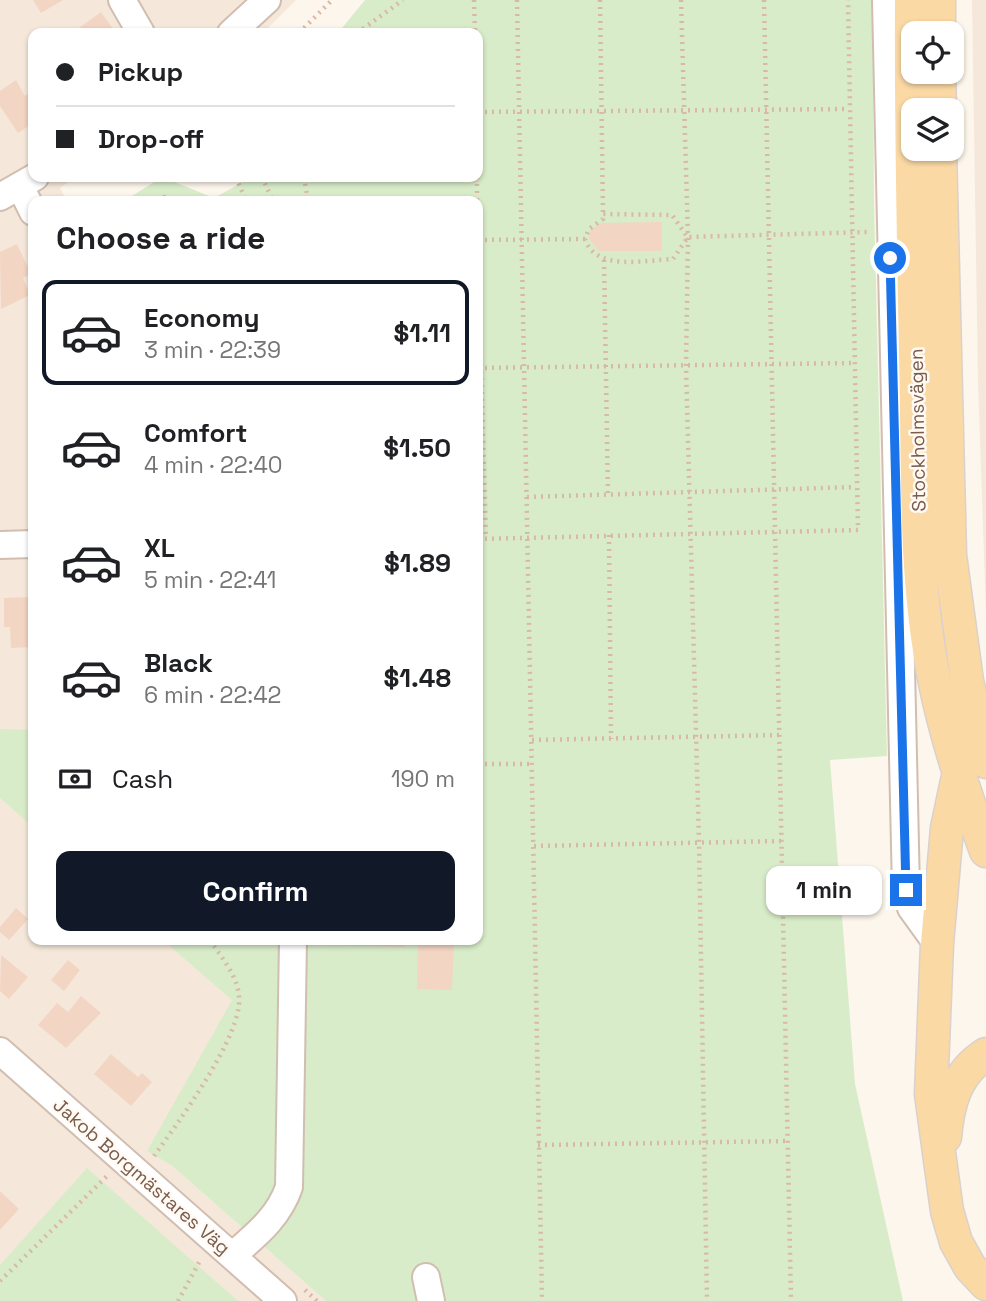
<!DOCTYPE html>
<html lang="en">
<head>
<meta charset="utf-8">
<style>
  body { margin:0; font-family:"Space Grotesk",sans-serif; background:#f2f2f2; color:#202124; height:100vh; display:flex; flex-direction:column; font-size:26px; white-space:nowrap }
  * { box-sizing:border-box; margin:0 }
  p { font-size:23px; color:#757577 }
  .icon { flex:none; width:38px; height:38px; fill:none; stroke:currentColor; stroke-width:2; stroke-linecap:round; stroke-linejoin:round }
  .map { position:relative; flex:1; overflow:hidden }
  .panel { position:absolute; left:28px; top:196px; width:455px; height:749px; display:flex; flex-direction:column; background:#fff; border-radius:14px; box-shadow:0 2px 5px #0004 }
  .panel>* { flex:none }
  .hud { position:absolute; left:28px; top:28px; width:455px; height:154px; border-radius:14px; box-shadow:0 2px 5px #0004; display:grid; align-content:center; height:154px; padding:0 28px; background:#fff }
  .controls { position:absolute; left:901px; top:21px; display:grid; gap:14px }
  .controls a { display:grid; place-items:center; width:63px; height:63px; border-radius:14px; background:#fff; box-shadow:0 2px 5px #0004; font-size:35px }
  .end { position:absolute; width:32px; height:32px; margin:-16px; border:9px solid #1a73e8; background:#fff; box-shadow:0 0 0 4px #fff }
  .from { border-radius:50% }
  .bubble { position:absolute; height:49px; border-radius:14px; background:#fff; box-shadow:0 2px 5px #0004; font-size:23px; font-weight:700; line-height:49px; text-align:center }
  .hud b { display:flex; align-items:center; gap:24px; height:66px; font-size:26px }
  .hud b+b { border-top:2px solid #e0e0e0 }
  .hud i { width:18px; height:18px; background:#202124 }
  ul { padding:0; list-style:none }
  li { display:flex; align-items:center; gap:21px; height:105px; margin:0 14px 10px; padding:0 14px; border:4px solid transparent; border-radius:14px }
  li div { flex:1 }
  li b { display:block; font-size:26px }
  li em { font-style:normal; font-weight:700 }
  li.selected { border-color:#111827 }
  li>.icon { width:63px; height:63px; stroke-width:1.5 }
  h2 { padding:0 28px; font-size:32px; line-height:84px }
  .pay { display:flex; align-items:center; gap:18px; height:77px; padding:0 28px; font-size:26px }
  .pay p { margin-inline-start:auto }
  .button { display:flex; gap:14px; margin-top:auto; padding:14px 28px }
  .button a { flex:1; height:80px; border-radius:14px; background:#111827; color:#fff; font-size:28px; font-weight:700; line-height:80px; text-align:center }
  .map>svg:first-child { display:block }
</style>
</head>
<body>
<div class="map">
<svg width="986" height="1301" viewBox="0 0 986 1301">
  <rect width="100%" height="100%" fill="#fdf6ec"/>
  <!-- residential -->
  <path fill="#f5e8da" d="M 0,0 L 296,0 L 263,33 L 33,33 L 33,177 L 75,177 L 60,188 L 67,201 L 33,201 L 33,940 L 243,940 L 252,1000 L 171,1165 L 326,1301 L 0,1301 Z
    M 972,0 L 986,0 L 986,613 L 978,383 Z"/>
  <!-- green -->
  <path fill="#d8ecc9" d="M 365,0 L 873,0 L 874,200 L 887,756 L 830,760 L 855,1084 L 903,1301 L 326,1301 L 171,1165 L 147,1151 L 232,1000 L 163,940 L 478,940 L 478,201 L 124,201 L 162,177 L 214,198 L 252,177 L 478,177 L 478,33 L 338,33 Z
    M 0,729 L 33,730 L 33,827 L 0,798 Z
    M 87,1168 L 238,1301 L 0,1301 L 0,1265 Z"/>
  <!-- building -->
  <path fill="#f3d5c3" d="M 33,0 L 63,0 L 41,13 Z
    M 101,12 L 116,33 L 72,33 Z
    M 16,80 L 25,96 L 33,90 L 33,123 L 18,133 L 0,106 L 0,91 Z
    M 662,222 L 662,251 L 599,251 L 589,239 L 590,231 L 599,223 Z
    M 17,244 L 31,274 L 23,278 L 30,295 L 1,309 L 0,252 Z
    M 33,597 L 33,647 L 11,648 L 10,627 L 4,627 L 4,598 Z
    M 16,908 L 28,919 L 9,940 L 0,932 L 0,927 Z
    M 304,940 L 406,940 L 405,947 L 304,945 Z
    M 418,940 L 454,940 L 452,990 L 417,989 Z
    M 1,955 L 28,977 L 9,999 L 0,991 Z
    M 68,960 L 80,970 L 64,991 L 51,980 Z
    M 81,996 L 101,1013 L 66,1048 L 38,1025 L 57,1003 L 68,1012 Z
    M 111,1054 L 138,1077 L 142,1073 L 152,1082 L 131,1106 L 94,1074 Z
    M 0,1191 L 19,1209 L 0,1230 Z"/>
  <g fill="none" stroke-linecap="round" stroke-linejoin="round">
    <!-- minor casing -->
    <g stroke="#d1beb0" stroke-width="30">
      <path id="minor" d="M 122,0 L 141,33
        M 886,0 L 906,890 L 911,908 L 937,944
        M 231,33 L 267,0
        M 20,186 L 33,212
        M 0,197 L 35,177
        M 0,545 L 33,544
        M 0,1051 L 283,1301
        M 232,1256 C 256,1235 279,1217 289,1187 L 293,940
        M 426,1277 L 431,1301"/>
    </g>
    <!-- major casing -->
    <g stroke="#dad1cd" stroke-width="35">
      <path id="major" d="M 911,0 C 910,119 913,237 915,356 C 918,463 913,573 934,678 C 946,738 965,794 986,851
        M 939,0 L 939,33
        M 939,72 L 940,110
        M 940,149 L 950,555 L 967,681 L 986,762
        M 958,776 L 947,828 L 937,944 L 931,1094 L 947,1211 L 956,1242 L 970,1267 L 986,1284
        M 945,1137 C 948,1103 956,1073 986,1054"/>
    </g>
    <!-- path -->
    <path stroke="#d9b8a5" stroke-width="4.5" stroke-dasharray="2 5" stroke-linecap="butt" d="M 474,0 L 475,33
      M 517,0 L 542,1301
      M 600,0 L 603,214
      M 681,0 L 688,237 L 686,366 L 699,843 L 707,1301
      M 764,0 L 791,1301
      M 299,33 L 332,0
      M 357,33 L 403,0
      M 478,112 L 849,109
      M 236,177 L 246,201
      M 262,177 L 273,201
      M 304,177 L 308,201
      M 477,177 L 477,201
      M 158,201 L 164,197 L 175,201
      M 686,235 L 672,215 L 603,214 L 603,219 L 589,229 L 585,239 C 596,272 646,260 673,259 L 688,237 L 868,232
      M 478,240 L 585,239
      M 478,259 L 486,538
      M 604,260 L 608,495
      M 478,368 L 854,363
      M 527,497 L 856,487
      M 609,535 L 611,739
      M 478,539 L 858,530 L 848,0
      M 532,740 L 779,735
      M 478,764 L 532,764
      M 534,846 L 781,841
      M 538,1145 L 788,1141
      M 154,1156 C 177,1124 243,1035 239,997 C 238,976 221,957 210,940
      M 0,1281 L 107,1176
      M 305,1290 L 317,1301
      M 178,1301 L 201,1259"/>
    <!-- minor -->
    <use href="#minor" stroke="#fff" stroke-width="26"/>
    <!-- major -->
    <use href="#major" stroke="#fbd9a5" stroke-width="32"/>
  </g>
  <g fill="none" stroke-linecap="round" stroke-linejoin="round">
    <!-- route -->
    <path stroke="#1a73e8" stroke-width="9" d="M 890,258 L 906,890"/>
  </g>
  <g text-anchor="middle" stroke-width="5" stroke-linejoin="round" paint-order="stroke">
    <!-- street labels -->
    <g font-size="19" fill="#7a5c4d" stroke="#fffaf3">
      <text transform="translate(917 430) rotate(-91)" y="7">Stockholmsvägen</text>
      <text transform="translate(142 1176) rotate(41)" y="7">Jakob Borgmästares Väg</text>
    </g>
  </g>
</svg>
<div class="controls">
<a><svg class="icon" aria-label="locate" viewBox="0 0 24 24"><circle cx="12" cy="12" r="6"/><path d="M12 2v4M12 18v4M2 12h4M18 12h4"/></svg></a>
<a><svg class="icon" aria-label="layers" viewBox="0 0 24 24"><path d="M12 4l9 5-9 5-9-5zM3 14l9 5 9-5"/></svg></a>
</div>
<i class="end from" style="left:890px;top:258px"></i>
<i class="end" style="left:906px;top:890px"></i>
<div class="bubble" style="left:766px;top:866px;width:116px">1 min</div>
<div class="hud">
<b><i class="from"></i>Pickup</b>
<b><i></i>Drop-off</b>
</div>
<section class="panel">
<h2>Choose a ride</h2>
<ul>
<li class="selected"><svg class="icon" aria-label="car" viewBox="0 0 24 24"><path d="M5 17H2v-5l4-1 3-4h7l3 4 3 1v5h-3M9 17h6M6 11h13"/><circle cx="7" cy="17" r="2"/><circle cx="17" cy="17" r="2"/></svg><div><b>Economy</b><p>3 min · 22:39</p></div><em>$1.11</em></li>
<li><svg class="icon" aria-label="car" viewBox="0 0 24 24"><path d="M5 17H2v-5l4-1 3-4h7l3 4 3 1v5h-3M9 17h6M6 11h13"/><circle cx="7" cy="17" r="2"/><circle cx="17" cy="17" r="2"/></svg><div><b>Comfort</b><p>4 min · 22:40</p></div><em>$1.50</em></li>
<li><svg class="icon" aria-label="car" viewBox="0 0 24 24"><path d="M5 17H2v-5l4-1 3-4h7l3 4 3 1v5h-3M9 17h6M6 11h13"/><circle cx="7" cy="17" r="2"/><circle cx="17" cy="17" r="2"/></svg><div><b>XL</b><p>5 min · 22:41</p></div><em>$1.89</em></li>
<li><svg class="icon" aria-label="car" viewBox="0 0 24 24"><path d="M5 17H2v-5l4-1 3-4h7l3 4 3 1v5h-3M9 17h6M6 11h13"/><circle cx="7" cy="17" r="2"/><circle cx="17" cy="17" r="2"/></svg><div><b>Black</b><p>6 min · 22:42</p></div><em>$1.48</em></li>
</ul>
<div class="pay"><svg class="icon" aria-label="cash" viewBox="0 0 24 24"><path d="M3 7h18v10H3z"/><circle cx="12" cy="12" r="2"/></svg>Cash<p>190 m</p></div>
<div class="button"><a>Confirm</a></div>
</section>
</div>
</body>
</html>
